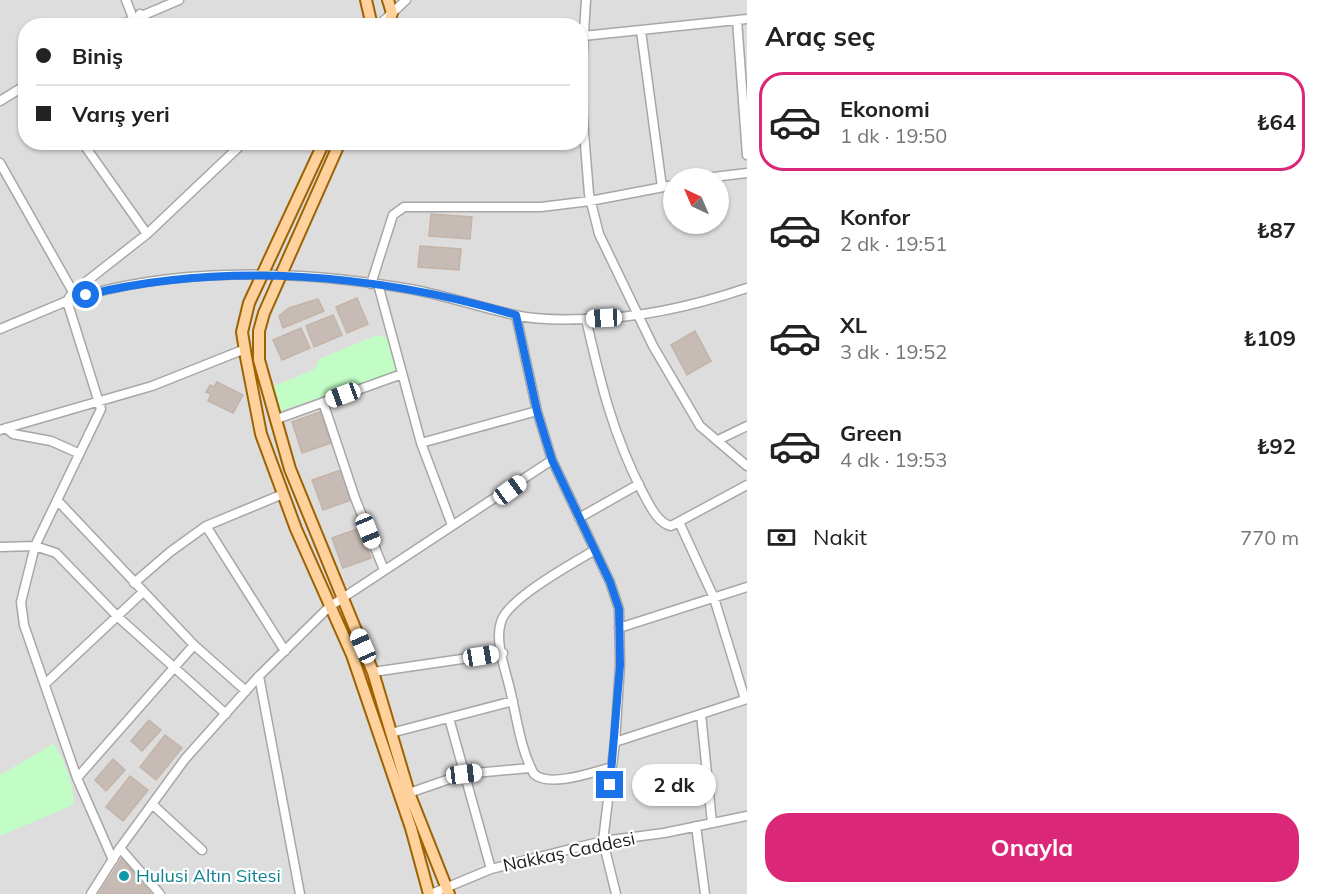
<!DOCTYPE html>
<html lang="tr">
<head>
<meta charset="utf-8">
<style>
  body { margin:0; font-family:Mulish,sans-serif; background:#f2f2f2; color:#222; height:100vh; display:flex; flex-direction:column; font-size:22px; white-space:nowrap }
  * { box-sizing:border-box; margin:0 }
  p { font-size:20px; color:#767676 }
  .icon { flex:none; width:33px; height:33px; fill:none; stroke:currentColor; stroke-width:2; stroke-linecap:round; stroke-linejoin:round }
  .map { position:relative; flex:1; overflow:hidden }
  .panel { display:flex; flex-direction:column; background:#fff; width:570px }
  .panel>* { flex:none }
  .banner { position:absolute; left:18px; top:18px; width:570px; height:132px; border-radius:24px; box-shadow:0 2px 4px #0004; display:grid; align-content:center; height:132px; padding:0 18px; background:#fff }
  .needle { width:39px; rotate:316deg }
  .tools { position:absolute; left:663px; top:168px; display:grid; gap:12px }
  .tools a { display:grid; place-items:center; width:66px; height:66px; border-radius:50%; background:#fff; box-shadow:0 2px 4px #0004; font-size:30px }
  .end { position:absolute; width:27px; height:27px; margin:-14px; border:8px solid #1a73e8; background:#fff; box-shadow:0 0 0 3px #fff }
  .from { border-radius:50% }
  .bubble { position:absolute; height:42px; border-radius:21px; background:#fff; box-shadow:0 2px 4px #0004; font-size:20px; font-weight:700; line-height:42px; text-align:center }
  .car { position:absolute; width:18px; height:36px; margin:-18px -9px; border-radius:8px; box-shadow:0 0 4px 2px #0007; background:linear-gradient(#fff 24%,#345 0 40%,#fff 0 76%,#345 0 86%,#fff 0) }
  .banner b { display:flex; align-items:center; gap:21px; height:57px; font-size:22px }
  .banner b+b { border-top:2px solid #e0e0e0 }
  .banner i { width:15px; height:15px; background:#222 }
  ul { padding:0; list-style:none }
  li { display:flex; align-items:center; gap:18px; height:99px; margin:0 12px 9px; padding:0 6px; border:3px solid transparent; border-radius:24px }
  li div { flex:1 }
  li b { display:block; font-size:22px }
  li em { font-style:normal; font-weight:700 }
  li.selected { border-color:#db2777 }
  li>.icon { width:54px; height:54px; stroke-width:1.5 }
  h2 { padding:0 18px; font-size:27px; line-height:72px }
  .pay { display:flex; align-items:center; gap:15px; height:66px; padding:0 18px; font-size:22px }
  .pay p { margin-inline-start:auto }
  .cta { display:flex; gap:12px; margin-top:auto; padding:12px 18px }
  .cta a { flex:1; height:69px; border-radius:24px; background:#db2777; color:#fff; font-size:24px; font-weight:700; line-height:69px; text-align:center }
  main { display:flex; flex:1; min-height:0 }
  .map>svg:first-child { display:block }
</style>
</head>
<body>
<main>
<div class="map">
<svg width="747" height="894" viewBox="0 0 747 894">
  <rect width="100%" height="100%" fill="#f1ede6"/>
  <!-- residential -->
  <path fill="#dedddd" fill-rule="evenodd" d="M 0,0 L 747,0 L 747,894 L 0,894 ZM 26,26 L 580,26 L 580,142 L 26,142 ZM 674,178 L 718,178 L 718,224 L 674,224 Z"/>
  <!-- park -->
  <path fill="#c1fdc4" d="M 377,335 L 387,338 L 398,371 L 280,411 L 272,387 L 315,369 L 319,359 Z
    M 53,744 C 62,753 77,793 73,805 L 0,836 L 0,775 Z"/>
  <!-- building -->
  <path fill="#c6bcb5" stroke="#c4b3a7" stroke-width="1.5" d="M 431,214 L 472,217 L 470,239 L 429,236 Z
    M 420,246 L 461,249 L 459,270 L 418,267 Z
    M 357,298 L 368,324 L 347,333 L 336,307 Z
    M 318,299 L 324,311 L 283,328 L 279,316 L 289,308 Z
    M 333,315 L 342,335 L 314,347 L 306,326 Z
    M 301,328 L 310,348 L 282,360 L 273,340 Z
    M 695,331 L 711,361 L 687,375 L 671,345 Z
    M 217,382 L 243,395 L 233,413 L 208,401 L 211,394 L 206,392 L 210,385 L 214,387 Z
    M 320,412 L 331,443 L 302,453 L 292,422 Z
    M 341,470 L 351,500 L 323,510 L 312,480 Z
    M 360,528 L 371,558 L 343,568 L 332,538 Z
    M 149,720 L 161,730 L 142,751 L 131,741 Z
    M 165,735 L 182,748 L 156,780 L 140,767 Z
    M 113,759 L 125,770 L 106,791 L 95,780 Z
    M 130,776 L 148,790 L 123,821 L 106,807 Z
    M 122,858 L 151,894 L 99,894 Z"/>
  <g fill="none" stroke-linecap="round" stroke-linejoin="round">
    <!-- minor casing -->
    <g stroke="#a7a7a7" stroke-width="11">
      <path id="minor" d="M 126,0 L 133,18
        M 586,0 L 581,80 L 583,120 L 589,194 L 599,234 L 653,346 L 700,426 L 747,466
        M 140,14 L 149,26
        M 737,20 L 747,155
        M 118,26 L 179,0
        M 378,26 L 406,0
        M 641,31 L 662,187
        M 583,36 L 747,19
        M 0,101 L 26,85
        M 82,142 L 147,234
        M 0,163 L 73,292
        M 705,178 L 747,173
        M 371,284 L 393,215 L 404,207 L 541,207 L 590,201 L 674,185
        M 378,284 L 421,443 L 452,525
        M 516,315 L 537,411 L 552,460 L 610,582 L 619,609 L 620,665 L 615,742 L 603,841 L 616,894
        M 586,319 C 600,381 613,435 642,491 C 648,502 657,523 671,526 L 747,485
        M 0,329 L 67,301 L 73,292 L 147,234 L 244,142
        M 323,402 L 355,498 L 384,570
        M 277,419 L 402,374
        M 6,428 L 13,434 L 51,441 L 78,453
        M 0,430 L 152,386 L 245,349
        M 718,440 L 747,426
        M 421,443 L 537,411
        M 57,500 L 194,645 L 246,691
        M 579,518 L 639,484
        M 679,522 L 714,598 L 745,699
        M 206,526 L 285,651
        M 0,547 L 35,546 L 56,553 L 118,617 L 226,714
        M 595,550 C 573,563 507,599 501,622 C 494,643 507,673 511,694 C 517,719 521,751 534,774 C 549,788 594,772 612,767
        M 134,583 L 170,552 L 206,526 L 283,494
        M 619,628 L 747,587
        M 373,672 L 503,653
        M 259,676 L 300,894
        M 45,684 L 143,592
        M 701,714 L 712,823
        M 449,718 L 491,869
        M 391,733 L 513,701
        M 615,742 L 747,699
        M 77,778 L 194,645
        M 409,793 L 464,774 L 530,768
        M 152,804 L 202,850
        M 696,826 L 705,894
        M 120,848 L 160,894
        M 113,860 L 77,778 L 24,625 L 21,602 L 35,546 L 101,409 L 67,301 C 171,266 297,270 404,288 C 442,294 478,307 515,315 C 537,320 564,320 587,319 C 643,318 694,306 747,288
        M 91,894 L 120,848 L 185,759 L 259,676 L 329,607 L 552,460
        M 431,894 L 491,869 L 603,841 L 664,833 L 747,816"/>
    </g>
    <!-- major casing -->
    <g stroke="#9c6300" stroke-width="14">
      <path id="major" d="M 366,0 L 372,26
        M 388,26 L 392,13 L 388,0
        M 324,142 L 249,303 L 242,332 L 246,357 L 261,434 L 296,529 L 352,655 L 411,828 L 429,894
        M 340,142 L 264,313 L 259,331 L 259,360 L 290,469 L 373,672 L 409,793 L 449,894"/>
    </g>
    <!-- minor -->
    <use href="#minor" stroke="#fff" stroke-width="8"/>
    <!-- major -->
    <use href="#major" stroke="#ffd19d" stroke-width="10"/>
  </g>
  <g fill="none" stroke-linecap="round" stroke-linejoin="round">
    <!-- route -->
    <path stroke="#1a73e8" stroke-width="8" d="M 86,295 C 227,261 377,274 516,315 L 537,411 L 552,460 L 610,582 L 619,609 L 620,665 L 610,785"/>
  </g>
  <!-- markers -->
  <circle fill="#0f9aa8" stroke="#fff" stroke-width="2" cx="124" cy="876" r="6"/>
  <g text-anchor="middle" stroke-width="4.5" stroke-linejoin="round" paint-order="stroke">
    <!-- street labels -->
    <g font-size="18" fill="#202020" stroke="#fff">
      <text transform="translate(569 852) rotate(-12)" y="6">Nakkaş Caddesi</text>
    </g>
    <!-- culture labels -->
    <g font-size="18" fill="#0d838f" stroke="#fff" text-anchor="start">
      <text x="136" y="882">Hulusi Altın Sitesi</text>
    </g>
  </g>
</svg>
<div class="tools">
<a><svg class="needle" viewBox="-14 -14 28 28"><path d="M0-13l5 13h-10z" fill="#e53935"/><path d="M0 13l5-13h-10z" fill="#767676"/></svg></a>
</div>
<i class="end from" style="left:86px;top:295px"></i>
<i class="end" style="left:610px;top:785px"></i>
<div class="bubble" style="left:632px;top:764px;width:84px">2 dk</div>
<i class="car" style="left:604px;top:318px;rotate:267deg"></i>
<i class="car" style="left:343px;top:395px;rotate:250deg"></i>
<i class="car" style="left:510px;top:490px;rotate:54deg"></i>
<i class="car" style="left:368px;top:531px;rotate:158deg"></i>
<i class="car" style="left:363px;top:646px;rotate:336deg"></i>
<i class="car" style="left:481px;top:656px;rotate:81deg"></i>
<i class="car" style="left:464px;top:774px;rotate:83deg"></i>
<div class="banner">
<b><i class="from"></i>Biniş</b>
<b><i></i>Varış yeri</b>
</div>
</div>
<section class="panel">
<h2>Araç seç</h2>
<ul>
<li class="selected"><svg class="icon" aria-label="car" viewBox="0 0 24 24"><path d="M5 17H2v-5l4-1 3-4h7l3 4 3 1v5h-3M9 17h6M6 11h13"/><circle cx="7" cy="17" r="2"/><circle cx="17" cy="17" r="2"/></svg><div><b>Ekonomi</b><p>1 dk · 19:50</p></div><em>₺64</em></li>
<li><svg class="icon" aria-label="car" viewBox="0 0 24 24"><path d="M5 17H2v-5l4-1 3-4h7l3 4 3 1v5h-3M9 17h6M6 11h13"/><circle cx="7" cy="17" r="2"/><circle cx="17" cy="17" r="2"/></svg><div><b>Konfor</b><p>2 dk · 19:51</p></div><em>₺87</em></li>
<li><svg class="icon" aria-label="car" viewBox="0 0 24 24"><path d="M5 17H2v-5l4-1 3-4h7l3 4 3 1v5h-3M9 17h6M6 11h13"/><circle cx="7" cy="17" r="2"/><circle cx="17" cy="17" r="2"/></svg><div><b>XL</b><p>3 dk · 19:52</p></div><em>₺109</em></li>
<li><svg class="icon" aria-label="car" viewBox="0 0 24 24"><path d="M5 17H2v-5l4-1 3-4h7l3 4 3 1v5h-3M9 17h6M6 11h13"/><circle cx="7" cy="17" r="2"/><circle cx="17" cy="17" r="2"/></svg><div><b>Green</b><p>4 dk · 19:53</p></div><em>₺92</em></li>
</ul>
<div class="pay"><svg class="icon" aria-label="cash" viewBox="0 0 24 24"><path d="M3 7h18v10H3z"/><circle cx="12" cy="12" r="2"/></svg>Nakit<p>770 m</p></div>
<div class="cta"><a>Onayla</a></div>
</section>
</main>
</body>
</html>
